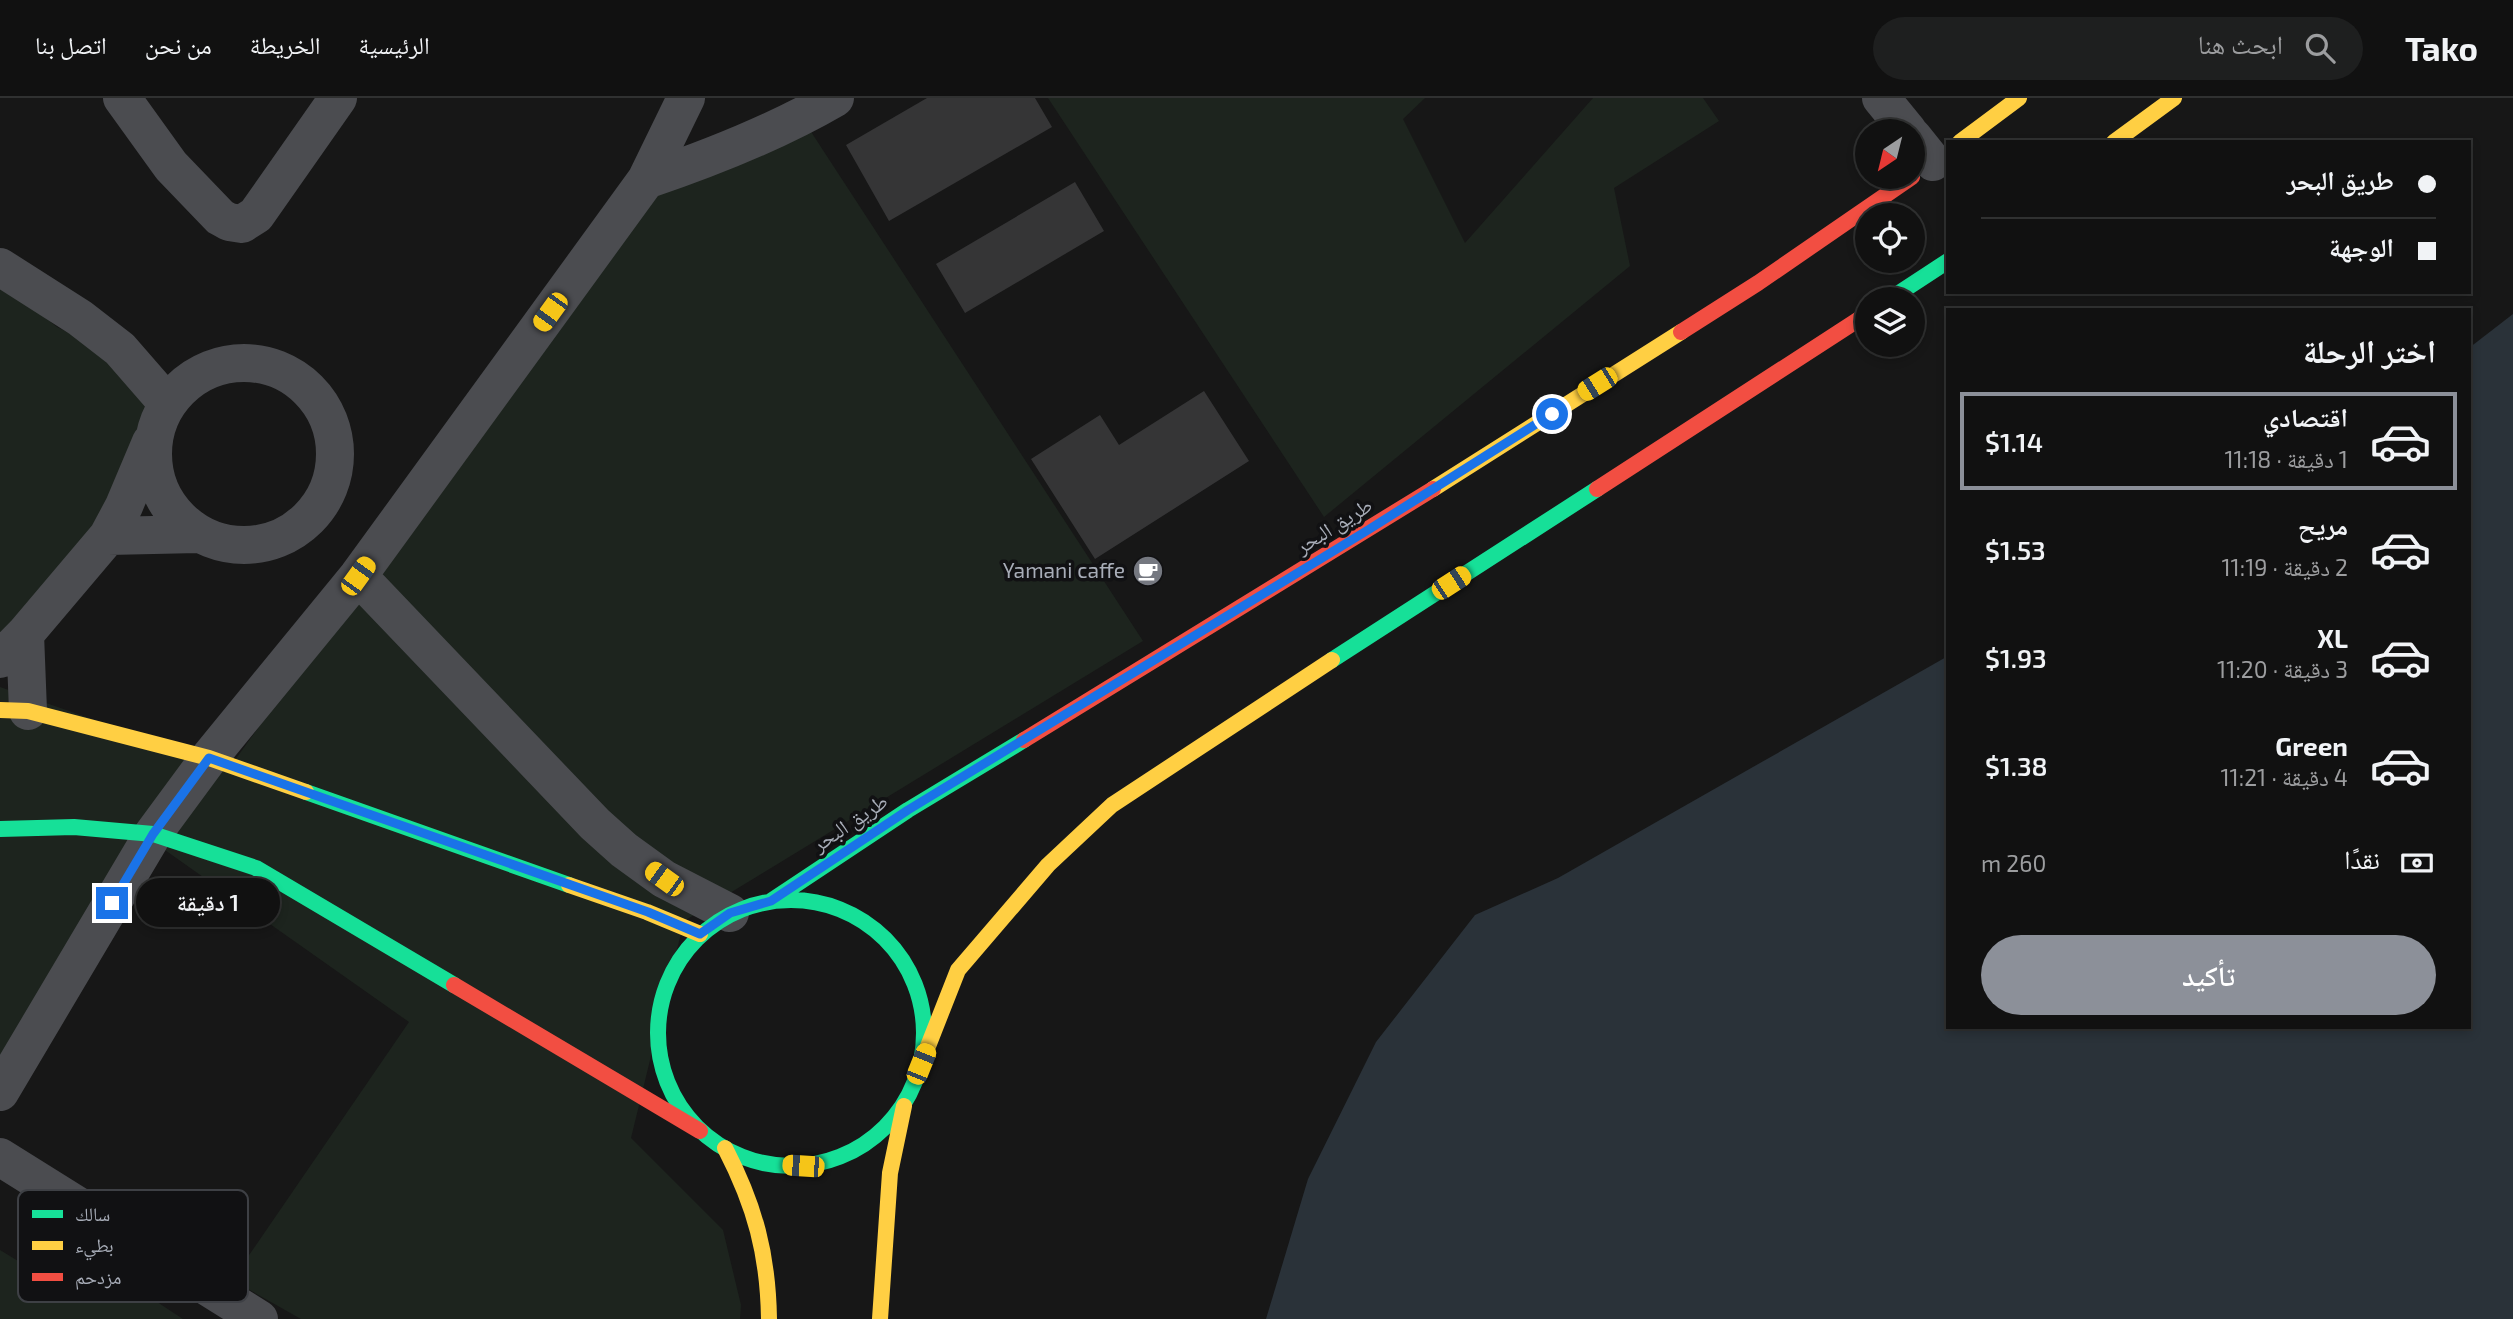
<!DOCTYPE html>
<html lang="ar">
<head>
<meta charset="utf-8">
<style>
  body { margin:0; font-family:"Exo 2","Noto Naskh Arabic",sans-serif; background:#1e1f1f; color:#f1f3f6; direction:rtl; height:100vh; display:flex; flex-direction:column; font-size:26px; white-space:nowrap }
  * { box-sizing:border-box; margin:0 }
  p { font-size:23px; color:#9c9d9f }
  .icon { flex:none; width:38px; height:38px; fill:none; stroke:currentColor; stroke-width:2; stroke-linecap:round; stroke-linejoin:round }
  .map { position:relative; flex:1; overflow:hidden; direction:ltr }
  .panel { position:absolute; left:1946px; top:210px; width:525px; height:721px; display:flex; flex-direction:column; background:#111; border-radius:0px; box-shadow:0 4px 10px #0003,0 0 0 2px #303131; direction:rtl }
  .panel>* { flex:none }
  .top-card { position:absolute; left:1946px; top:42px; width:525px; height:154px; border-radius:0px; box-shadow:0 4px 10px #0003,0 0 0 2px #303131; direction:rtl; display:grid; align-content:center; height:154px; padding:0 35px; background:#111 }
  .needle { width:46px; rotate:215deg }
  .controls { position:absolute; left:1855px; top:21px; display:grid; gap:14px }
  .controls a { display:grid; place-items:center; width:70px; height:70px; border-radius:50%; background:#111; box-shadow:0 4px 10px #0003,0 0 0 2px #303131; font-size:35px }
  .end { position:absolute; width:32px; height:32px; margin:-16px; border:9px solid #1a73e8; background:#fff; box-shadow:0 0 0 4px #fff }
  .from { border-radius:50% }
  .bubble { position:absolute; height:49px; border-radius:24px; background:#111; box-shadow:0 4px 10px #0003,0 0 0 2px #303131; font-size:23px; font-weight:600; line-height:49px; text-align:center; direction:rtl }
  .car { position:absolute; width:21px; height:42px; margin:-21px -10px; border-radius:9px; box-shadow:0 0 5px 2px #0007; background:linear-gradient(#f5c518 24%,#345 0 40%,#f5c518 0 76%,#345 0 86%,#f5c518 0) }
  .top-card b { display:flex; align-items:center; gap:24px; height:66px; font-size:26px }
  .top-card b+b { border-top:2px solid #303131 }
  .top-card i { width:18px; height:18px; background:#f1f3f6 }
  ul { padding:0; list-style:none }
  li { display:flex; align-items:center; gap:21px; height:98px; margin:0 14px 10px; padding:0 21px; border:4px solid transparent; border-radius:0px }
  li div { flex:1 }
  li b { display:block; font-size:26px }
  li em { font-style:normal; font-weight:600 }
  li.on { border-color:#8c9099 }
  li>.icon { width:63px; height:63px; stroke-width:1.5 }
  h2 { padding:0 35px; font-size:32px; line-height:84px }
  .pay { display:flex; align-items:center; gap:18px; height:77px; padding:0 35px; font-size:26px }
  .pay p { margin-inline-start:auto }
  .cta { display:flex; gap:14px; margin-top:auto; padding:14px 35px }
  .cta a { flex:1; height:80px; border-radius:42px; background:#8c9099; color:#fff; font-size:28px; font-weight:600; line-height:80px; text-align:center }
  header { display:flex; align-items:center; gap:42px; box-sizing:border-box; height:98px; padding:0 35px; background:#111; border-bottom:2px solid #303131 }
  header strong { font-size:33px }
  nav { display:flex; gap:38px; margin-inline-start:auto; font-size:24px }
  .search { width:490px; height:63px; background:#1e1f1f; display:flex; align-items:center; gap:18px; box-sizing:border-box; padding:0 24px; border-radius:38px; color:#9c9d9f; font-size:26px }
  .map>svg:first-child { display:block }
</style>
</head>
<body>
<header>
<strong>Tako</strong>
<div class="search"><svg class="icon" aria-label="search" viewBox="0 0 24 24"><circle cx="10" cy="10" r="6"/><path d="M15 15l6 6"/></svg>ابحث هنا</div>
<nav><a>الرئيسية</a><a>الخريطة</a><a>من نحن</a><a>اتصل بنا</a></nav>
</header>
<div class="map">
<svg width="2513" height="1221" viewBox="0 0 2513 1221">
  <rect width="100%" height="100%" fill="#171717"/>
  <!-- green -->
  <path fill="#1d241e" d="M 1048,0 L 1425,0 L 1403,21 L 1465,145 L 1593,0 L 1703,0 L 1719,23 L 1614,90 L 1630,168 L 1324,419 Z
    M 804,23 L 1143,543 L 684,823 L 631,1040 L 723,1132 L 741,1207 L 740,1221 L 301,1221 L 232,1182 L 409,924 L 162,750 L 0,987 L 0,589 L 230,669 L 658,74 Z
    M 0,184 L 57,229 L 158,279 L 126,367 L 76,465 L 0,567 Z
    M 46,1131 L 183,1221 L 0,1221 L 0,1152 L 23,1166 Z"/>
  <!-- water -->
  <path fill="#2a3239" d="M 2513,216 L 2513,1221 L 1266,1221 L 1308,1081 L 1376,944 L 1475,817 L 1558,780 L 1948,558 L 1948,929 L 2469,929 L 2469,250 Z"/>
  <!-- building -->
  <path fill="#353536" d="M 927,0 L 1035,0 L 1052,29 L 889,123 L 846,47 Z
    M 1075,84 L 1104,133 L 965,215 L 936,166 Z
    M 1204,293 L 1249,363 L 1095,461 L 1031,361 L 1100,317 L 1119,347 Z"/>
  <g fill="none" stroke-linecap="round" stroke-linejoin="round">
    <!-- street -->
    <path stroke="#4b4c50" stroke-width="38" d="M 122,0 L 171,68 L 220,119 L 229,124 L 242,126 L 256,117 L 338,0
      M 1881,0 L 1908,33
      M 1913,39 L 1933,64
      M 646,82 C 711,60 775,35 835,0
      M 0,169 L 80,220 L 120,251 L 167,305
      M153 356a91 91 0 1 1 182 0a91 91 0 1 1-182 0Z
      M 108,438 L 198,436
      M 358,478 L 595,726 L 624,752 L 664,781 L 730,815
      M 25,536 L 28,613
      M 0,561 L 25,536 L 108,438 L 124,408 L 151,344
      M 0,994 L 153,736 L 209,660 L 358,478 L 646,82 L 686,0
      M 0,1059 L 259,1221"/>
    <!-- fast -->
    <path stroke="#16e098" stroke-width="16" d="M 1890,201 L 1948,163
      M 1332,562 L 1597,391
      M 306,694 L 569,787
      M 0,731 L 74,729 L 153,736 L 256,770 L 454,887
      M658 935a133 133 0 1 1 266 0a133 133 0 1 1-266 0Z
      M 771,803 L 908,712 L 1024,642"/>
    <!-- slow -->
    <path stroke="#ffcf43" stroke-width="16" d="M 1960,44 L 2019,0
      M 2114,44 L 2174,0
      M 1433,391 L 1681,234
      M 0,612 L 28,613 L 209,660 L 306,694
      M 569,787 L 647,814 L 700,836
      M 921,966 L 958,872 L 1048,767 L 1112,707 L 1332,562
      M 725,1050 C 755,1108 768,1156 769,1221
      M 880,1221 L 890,1075 L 904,1008"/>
    <!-- jam -->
    <path stroke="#f24e42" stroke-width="16" d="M 1681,234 L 1758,185 L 1912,79
      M 1597,391 L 1867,216
      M 1024,642 L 1433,391
      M 454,887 L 700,1033"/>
  </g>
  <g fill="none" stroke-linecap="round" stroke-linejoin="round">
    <!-- route -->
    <path stroke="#1a73e8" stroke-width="9" d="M 112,805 L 153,736 L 209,660 L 648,814 L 700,836 L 730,815 L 771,803 L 908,712 L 1368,432 L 1552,316"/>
  </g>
  <!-- icons -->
  <defs>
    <g id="cafe-disc" transform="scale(1.575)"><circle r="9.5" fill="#757880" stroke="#111113"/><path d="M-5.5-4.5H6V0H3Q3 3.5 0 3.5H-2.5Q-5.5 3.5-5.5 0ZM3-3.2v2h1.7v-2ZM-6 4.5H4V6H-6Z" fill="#fff"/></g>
  </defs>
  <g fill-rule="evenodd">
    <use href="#cafe-disc" x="1148" y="473"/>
  </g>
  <g text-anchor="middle" stroke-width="7" stroke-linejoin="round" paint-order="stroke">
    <!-- street labels -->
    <g font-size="21" fill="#a8adb8" stroke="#111113">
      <text transform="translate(1334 428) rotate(-32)" y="7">طريق البحر</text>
      <text transform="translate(850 725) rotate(-34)" y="7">طريق البحر</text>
    </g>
    <!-- poi labels -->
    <g font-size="21" fill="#a8adb8" stroke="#111113" text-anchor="end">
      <text x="1125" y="480">Yamani caffe</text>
    </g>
  </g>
  <!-- legend -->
  <rect x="18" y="1092" width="230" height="112" rx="10" fill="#111113" stroke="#3e4045" stroke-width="2"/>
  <rect x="32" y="1112" width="31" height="8" fill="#16e098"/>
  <rect x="32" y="1143" width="31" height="9" fill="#ffcf43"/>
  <rect x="32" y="1175" width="31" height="8" fill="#f24e42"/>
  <g font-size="19" fill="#a8adb8">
    <text x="75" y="1123">سالك</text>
    <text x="75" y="1154">بطيء</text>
    <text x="75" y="1186">مزدحم</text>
  </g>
</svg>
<div class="controls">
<a><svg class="needle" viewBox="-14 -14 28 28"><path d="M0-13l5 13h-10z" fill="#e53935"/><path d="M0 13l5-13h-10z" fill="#9c9d9f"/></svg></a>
<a><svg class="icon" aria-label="locate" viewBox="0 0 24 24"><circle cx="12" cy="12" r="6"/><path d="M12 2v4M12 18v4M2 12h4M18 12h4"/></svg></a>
<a><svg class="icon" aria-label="layers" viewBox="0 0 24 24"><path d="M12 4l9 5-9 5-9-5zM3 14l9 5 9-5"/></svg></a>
</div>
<i class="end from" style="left:1552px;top:316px"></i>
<i class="end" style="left:112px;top:805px"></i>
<div class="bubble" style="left:136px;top:780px;width:144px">1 دقيقة</div>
<i class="car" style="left:550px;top:214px;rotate:216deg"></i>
<i class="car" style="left:1597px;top:286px;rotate:238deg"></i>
<i class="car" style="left:358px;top:478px;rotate:36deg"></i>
<i class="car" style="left:1451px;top:485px;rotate:57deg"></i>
<i class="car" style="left:664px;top:781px;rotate:306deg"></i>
<i class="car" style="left:921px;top:966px;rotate:22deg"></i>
<i class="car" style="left:803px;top:1068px;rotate:274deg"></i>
<div class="top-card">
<b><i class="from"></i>طريق البحر</b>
<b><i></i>الوجهة</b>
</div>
<section class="panel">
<h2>اختر الرحلة</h2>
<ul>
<li class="on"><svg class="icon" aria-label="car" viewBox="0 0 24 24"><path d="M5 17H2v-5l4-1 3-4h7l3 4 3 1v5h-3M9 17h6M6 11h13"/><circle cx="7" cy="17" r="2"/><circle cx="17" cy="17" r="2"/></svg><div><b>اقتصادي</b><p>1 دقيقة · 11:18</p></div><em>$1.14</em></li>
<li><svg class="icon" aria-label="car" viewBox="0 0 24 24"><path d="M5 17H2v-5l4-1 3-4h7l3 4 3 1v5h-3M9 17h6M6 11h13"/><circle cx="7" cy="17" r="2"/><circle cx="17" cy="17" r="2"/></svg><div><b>مريح</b><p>2 دقيقة · 11:19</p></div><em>$1.53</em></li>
<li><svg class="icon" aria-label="car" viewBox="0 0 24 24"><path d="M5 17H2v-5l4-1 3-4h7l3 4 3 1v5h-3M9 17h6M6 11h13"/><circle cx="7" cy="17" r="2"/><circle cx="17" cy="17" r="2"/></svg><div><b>XL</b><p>3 دقيقة · 11:20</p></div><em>$1.93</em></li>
<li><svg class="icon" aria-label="car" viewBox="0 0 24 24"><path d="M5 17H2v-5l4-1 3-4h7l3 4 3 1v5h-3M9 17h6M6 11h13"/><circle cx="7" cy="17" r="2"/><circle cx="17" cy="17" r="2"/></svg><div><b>Green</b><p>4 دقيقة · 11:21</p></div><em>$1.38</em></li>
</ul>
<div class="pay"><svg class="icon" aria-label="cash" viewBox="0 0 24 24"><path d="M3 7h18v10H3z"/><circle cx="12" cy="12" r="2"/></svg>نقدًا<p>260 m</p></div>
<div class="cta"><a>تأكيد</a></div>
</section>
</div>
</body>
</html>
